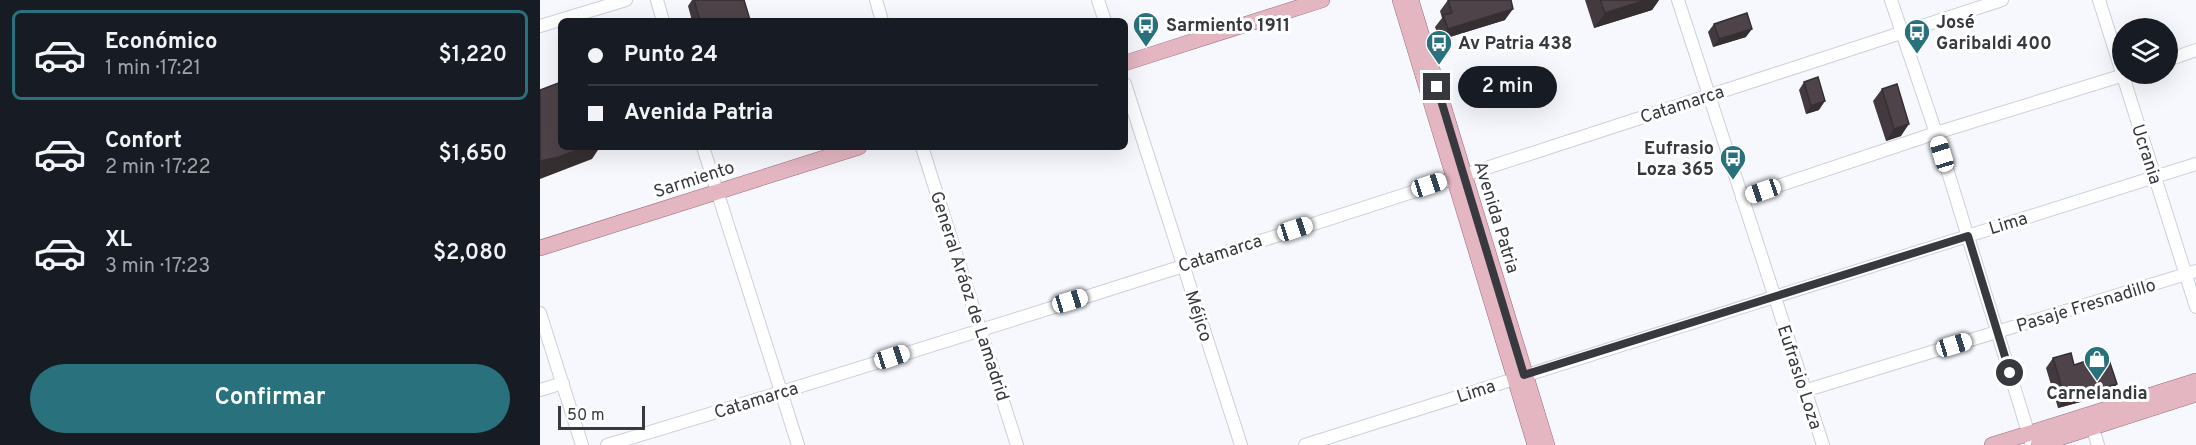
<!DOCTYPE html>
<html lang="es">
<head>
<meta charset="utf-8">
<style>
  body { margin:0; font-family:Overpass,sans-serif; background:#20242c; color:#f1f3f6; height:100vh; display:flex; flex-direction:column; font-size:22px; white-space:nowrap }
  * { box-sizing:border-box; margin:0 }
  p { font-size:20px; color:#9ea1a6 }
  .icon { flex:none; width:33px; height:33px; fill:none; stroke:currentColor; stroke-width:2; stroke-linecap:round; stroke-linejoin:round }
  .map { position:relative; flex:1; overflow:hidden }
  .drawer { display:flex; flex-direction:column; background:#171b24; width:540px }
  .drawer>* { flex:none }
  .top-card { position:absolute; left:18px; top:18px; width:570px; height:132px; border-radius:9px; box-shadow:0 6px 24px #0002; display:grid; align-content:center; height:132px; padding:0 30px; background:#171b24 }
  .buttons { position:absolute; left:1572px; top:18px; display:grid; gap:12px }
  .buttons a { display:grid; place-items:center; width:66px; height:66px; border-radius:50%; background:#171b24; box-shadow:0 6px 24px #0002; font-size:30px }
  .scale { position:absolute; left:18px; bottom:15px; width:87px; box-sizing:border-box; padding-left:6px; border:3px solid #37393e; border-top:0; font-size:16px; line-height:21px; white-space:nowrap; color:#37393e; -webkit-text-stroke:4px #fff; paint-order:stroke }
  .end { position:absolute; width:27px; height:27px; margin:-14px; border:8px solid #37393e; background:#fff; box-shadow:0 0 0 3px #fff }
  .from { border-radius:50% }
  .bubble { position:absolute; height:42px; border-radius:21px; background:#171b24; box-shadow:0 6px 24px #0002; font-size:20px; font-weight:600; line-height:42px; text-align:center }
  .car { position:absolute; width:18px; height:36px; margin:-18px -9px; border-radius:8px; box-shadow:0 0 4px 2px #0007; background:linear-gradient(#fff 24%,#345 0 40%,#fff 0 76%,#345 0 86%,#fff 0) }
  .top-card b { display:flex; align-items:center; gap:21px; height:57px; font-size:22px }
  .top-card b+b { border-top:2px solid #363941 }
  .top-card i { width:15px; height:15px; background:#f1f3f6 }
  ul { padding:10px 0 0; list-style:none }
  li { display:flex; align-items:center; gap:18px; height:90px; margin:0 12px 9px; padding:0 18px; border:3px solid transparent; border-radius:9px }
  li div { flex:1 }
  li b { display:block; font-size:22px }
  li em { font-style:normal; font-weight:600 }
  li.selected { border-color:#29717c }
  li>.icon { width:54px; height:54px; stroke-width:1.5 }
  .button { display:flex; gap:12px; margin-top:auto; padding:12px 30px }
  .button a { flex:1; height:69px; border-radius:36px; background:#29717c; color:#fff; font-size:24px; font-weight:600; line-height:69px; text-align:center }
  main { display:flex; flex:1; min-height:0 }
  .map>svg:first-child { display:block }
</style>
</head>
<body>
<main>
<section class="drawer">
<ul>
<li class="selected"><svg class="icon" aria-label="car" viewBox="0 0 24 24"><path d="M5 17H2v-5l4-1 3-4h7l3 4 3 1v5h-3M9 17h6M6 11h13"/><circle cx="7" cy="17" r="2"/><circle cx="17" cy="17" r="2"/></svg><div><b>Económico</b><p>1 min · 17:21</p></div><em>$1,220</em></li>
<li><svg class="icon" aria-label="car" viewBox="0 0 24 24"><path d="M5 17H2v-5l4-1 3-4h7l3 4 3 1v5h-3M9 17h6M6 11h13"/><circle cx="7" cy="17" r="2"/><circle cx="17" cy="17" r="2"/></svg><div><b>Confort</b><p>2 min · 17:22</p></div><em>$1,650</em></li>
<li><svg class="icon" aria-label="car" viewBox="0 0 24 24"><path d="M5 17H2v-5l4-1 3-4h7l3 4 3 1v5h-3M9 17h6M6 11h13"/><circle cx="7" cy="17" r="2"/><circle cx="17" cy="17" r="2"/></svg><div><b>XL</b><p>3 min · 17:23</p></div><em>$2,080</em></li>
</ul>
<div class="button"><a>Confirmar</a></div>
</section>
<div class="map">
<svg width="1656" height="445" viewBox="0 0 1656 445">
  <rect width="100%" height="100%" fill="#f6f8fd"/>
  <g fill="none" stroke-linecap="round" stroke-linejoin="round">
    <!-- minor casing -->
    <g stroke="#cbd0db" stroke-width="14">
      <path id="minor" d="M 117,0 L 123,21
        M 336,0 L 342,21
        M 558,0 L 565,21
        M 1138,0 L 1283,445
        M 1351,0 L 1396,133 L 1492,445
        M 1559,0 L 1656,307
        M 0,26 L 86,0
        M 1628,60 L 1656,50
        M 585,84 L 701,445
        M 163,147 L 258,445
        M 382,147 L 477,445
        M 1202,198 L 1396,133 L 1587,74
        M 0,313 L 42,445
        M 0,390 L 23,383
        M 1264,391 L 1656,271
        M 1550,420 L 1558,445
        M 67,445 C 534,305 998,151 1462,0
        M 765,445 L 1656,164"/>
    </g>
    <!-- major casing -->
    <g stroke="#9b6a79" stroke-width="16">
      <path id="major" d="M 860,0 L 995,445
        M 871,0 L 1007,445
        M 585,63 L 782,0
        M 0,248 L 319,147
        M 1452,445 L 1656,381
        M 1498,445 L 1656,394"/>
    </g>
    <!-- minor -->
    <use href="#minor" stroke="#fff" stroke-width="12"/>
    <!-- major -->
    <use href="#major" stroke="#e3b6c2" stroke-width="15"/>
  </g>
  <!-- wall -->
  <path fill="#423a3e" d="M 152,0 L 204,0 L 209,21 L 152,21 L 148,6 Z
    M 908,0 L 965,20 L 900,40 L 895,27 L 902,18 L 900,11 Z
    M 1045,0 L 1119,0 L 1112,10 L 1054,28 Z
    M 1174,24 L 1206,37 L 1173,47 L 1168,32 Z
    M 1264,82 L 1279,110 L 1266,114 L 1259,90 Z
    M 1342,89 L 1361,136 L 1346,141 L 1333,101 Z
    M 1513,358 L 1534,365 L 1577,384 L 1570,394 L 1518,408 L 1506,368 Z"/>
  <!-- shaded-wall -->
  <path fill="#362f32" d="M 1106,0 L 1119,0 L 1112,10 L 1054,28 L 1065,13 Z
    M 973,9 L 965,20 L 900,40 L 908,29 Z
    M 1212,29 L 1206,37 L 1173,47 L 1179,39 Z
    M 1285,101 L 1279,110 L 1266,114 L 1271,106 Z
    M 1369,124 L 1361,136 L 1346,141 L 1354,129 Z
    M 44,147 L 60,147 L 52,159 L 0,179 L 0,161 Z
    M 1577,384 L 1570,394 L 1518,408 L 1525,399 Z"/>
  <!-- building -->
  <path fill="#4d4348" stroke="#362f32" stroke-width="1.5" d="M 154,0 L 204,0 L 210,20 L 207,21 L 160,21 Z
    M 908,0 L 971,0 L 973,9 L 908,29 L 903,15 L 912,13 Z
    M 1060,0 L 1106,0 L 1065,13 Z
    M 1207,13 L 1212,29 L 1179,39 L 1174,24 Z
    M 1278,77 L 1285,101 L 1271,106 L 1264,82 Z
    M 21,82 L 21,147 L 44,147 L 19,157 L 0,161 L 0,90 Z
    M 1357,84 L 1369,124 L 1354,129 L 1342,89 Z
    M 1531,353 L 1534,365 L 1567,354 L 1577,384 L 1525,399 L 1513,358 Z"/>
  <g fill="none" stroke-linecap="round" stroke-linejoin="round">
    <!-- route -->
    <path stroke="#37393e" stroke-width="8" d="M 897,87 L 984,375 L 1428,236 L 1470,373"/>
  </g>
  <!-- icons -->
  <defs>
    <g id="bus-pin" transform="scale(1.35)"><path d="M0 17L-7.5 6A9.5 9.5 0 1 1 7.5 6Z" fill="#29717c" stroke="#fff"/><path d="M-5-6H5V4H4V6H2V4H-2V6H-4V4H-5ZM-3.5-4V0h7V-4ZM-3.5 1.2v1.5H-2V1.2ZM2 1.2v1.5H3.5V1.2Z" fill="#fff"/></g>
    <g id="shop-pin" transform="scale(1.35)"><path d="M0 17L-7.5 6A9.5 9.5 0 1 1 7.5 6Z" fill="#29717c" stroke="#fff"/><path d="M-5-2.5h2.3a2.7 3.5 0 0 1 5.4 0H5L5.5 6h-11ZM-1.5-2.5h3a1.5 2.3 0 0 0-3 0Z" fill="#fff"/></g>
  </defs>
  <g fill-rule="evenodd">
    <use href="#bus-pin" x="606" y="25"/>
    <use href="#bus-pin" x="1377" y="32"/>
    <use href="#bus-pin" x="899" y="43"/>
    <use href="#bus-pin" x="1193" y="158"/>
    <use href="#shop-pin" x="1557" y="359"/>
  </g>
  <g text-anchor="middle" stroke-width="6" stroke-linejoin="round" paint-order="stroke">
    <!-- poi labels -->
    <g font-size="18" font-weight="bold" fill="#37393e" stroke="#fff" text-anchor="start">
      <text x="1396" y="28">José<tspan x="1396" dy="21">Garibaldi 400</tspan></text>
      <text x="626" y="31">Sarmiento 1911</text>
      <text x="918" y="49">Av Patria 438</text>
      <text x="1174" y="154" text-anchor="end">Eufrasio<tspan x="1174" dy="21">Loza 365</tspan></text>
      <text x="1557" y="399" text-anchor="middle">Carnelandia</text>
    </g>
    <!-- street labels -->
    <g font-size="18" fill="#37393e" stroke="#fff">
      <text transform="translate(1142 104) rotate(-18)" y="6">Catamarca</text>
      <text transform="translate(1607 154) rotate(72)" y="6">Ucrania</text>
      <text transform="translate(154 179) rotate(-18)" y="6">Sarmiento</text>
      <text transform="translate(957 217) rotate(73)" y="6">Avenida Patria</text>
      <text transform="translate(1468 223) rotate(-17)" y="6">Lima</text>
      <text transform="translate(680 253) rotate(-18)" y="6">Catamarca</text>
      <text transform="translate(430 296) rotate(72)" y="6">General Aráoz de Lamadrid</text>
      <text transform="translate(1546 305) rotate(-17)" y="6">Pasaje Fresnadillo</text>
      <text transform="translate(659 316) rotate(72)" y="6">Méjico</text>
      <text transform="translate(1260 377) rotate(72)" y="6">Eufrasio Loza</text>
      <text transform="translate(936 391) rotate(-18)" y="6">Lima</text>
      <text transform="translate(216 400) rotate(-17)" y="6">Catamarca</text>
    </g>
  </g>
</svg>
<div class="buttons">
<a><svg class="icon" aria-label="layers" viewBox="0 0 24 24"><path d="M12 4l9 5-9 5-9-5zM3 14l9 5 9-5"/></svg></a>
</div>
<div class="scale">50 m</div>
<i class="end from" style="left:1470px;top:373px"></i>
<i class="end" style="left:897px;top:87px"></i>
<div class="bubble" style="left:918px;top:66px;width:99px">2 min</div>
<i class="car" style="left:1402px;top:154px;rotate:343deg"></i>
<i class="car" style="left:889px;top:185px;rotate:72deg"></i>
<i class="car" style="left:1223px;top:191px;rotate:251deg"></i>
<i class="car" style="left:755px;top:229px;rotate:72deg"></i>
<i class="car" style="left:530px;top:301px;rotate:73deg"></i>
<i class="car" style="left:1414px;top:345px;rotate:73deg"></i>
<i class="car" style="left:352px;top:357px;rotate:72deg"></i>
<div class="top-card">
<b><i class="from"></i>Punto 24</b>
<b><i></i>Avenida Patria</b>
</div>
</div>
</main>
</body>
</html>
